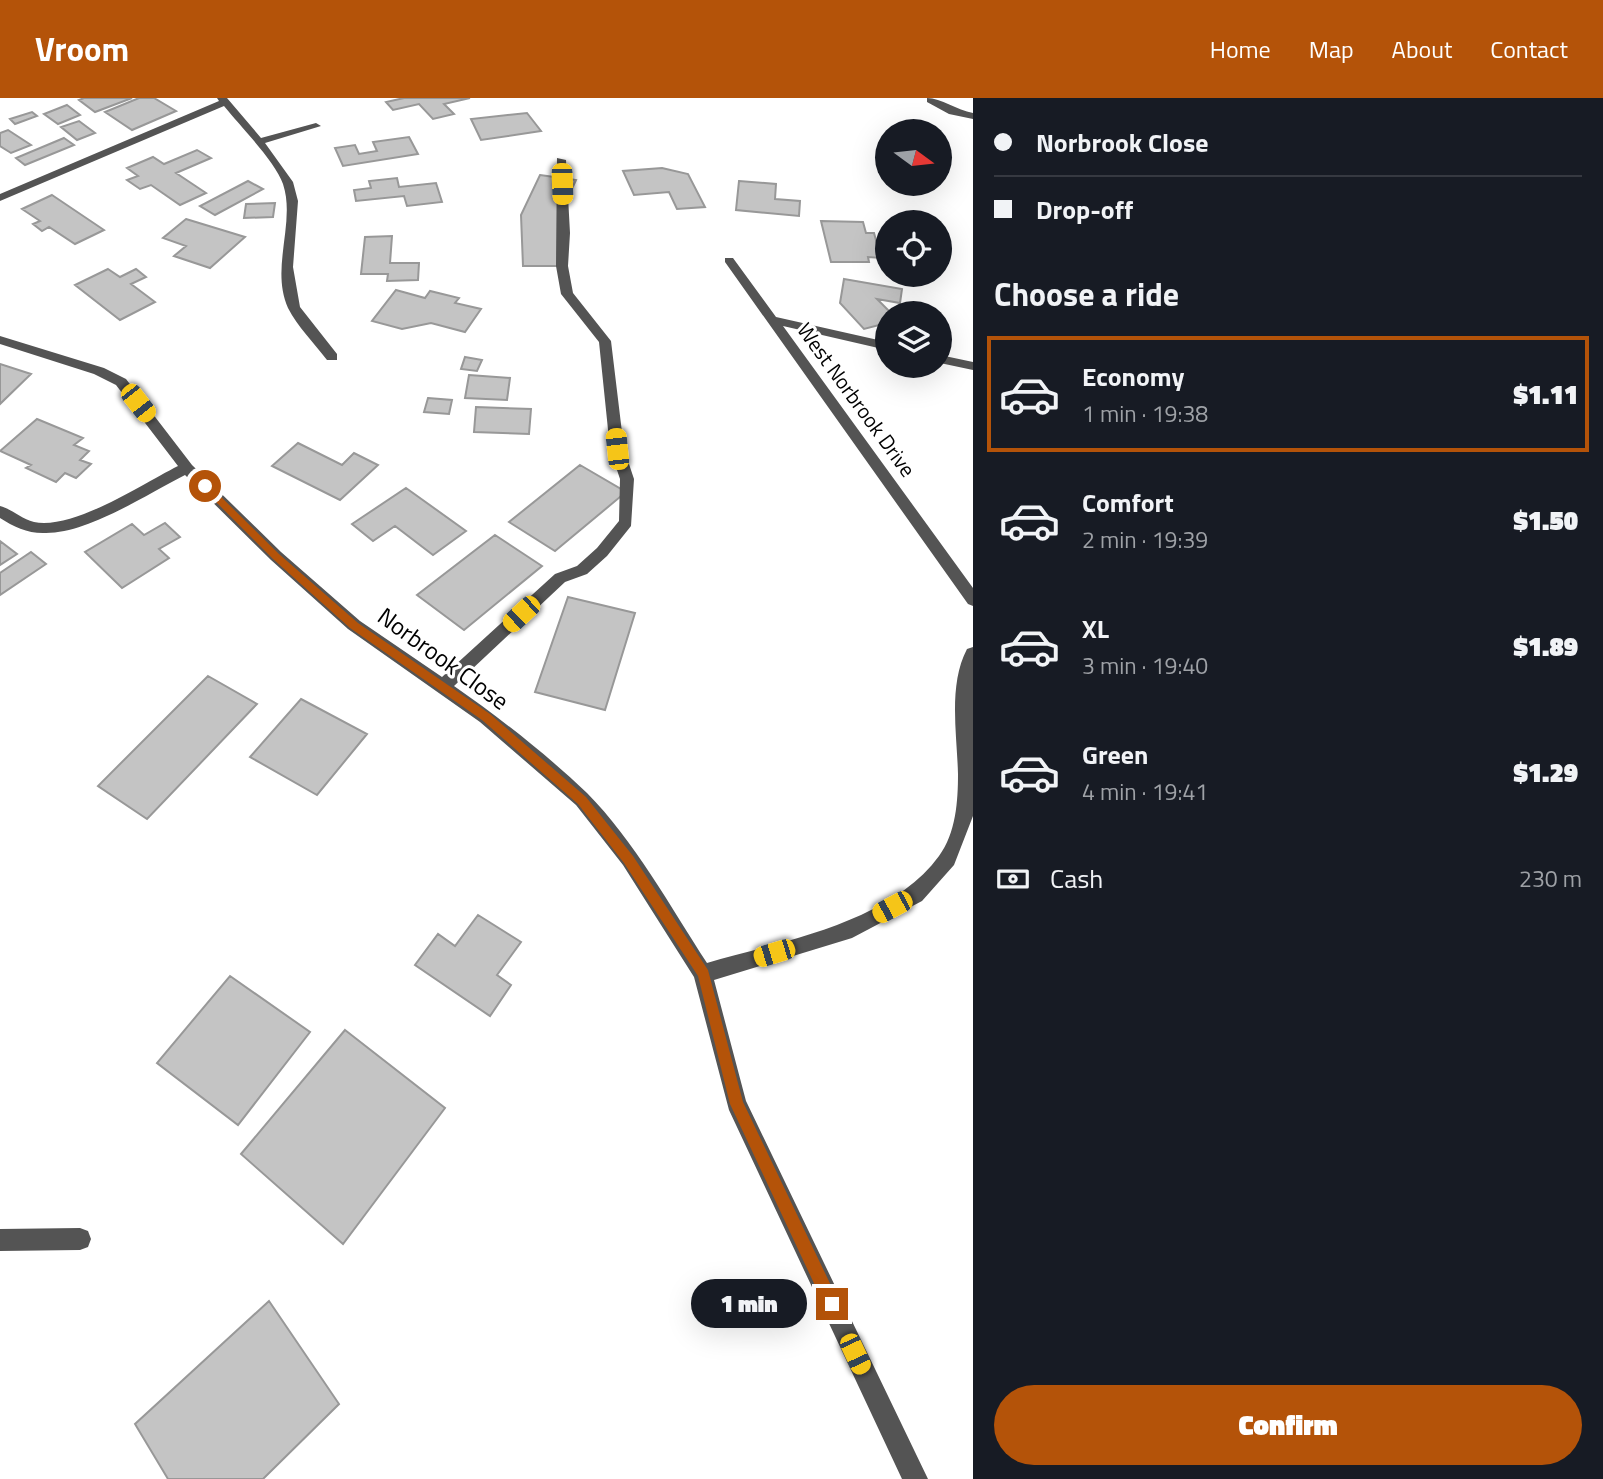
<!DOCTYPE html>
<html lang="en">
<head>
<meta charset="utf-8">
<style>
  body { margin:0; font-family:"Titillium Web",sans-serif; background:#242831; color:#f1f3f6; height:100vh; display:flex; flex-direction:column; font-size:26px; white-space:nowrap }
  * { box-sizing:border-box; margin:0 }
  p { font-size:23px; color:#9ea1a6 }
  .icon { flex:none; width:38px; height:38px; fill:none; stroke:currentColor; stroke-width:2; stroke-linecap:round; stroke-linejoin:round }
  .map { position:relative; flex:1; overflow:hidden }
  .side { display:flex; flex-direction:column; background:#171b24; width:630px }
  .side>* { flex:none }
  .hud { display:grid; align-content:center; height:154px; padding:0 21px; background:#171b24 }
  .needle { width:46px; rotate:105deg }
  .fabs { position:absolute; left:875px; top:21px; display:grid; gap:14px }
  .fabs a { display:grid; place-items:center; width:77px; height:77px; border-radius:50%; background:#171b24; box-shadow:0 7px 28px #0002; font-size:35px }
  .end { position:absolute; width:32px; height:32px; margin:-16px; border:9px solid #b45309; background:#fff; box-shadow:0 0 0 4px #fff }
  .from { border-radius:50% }
  .bubble { position:absolute; height:49px; border-radius:24px; background:#171b24; box-shadow:0 7px 28px #0002; font-size:23px; font-weight:800; line-height:49px; text-align:center }
  .car { position:absolute; width:21px; height:42px; margin:-21px -10px; border-radius:9px; box-shadow:0 0 5px 2px #0007; background:linear-gradient(#f5c518 24%,#345 0 40%,#f5c518 0 76%,#345 0 86%,#f5c518 0) }
  .hud b { display:flex; align-items:center; gap:24px; height:66px; font-size:26px }
  .hud b+b { border-top:2px solid #363941 }
  .hud i { width:18px; height:18px; background:#f1f3f6 }
  ul { padding:0; list-style:none }
  li { display:flex; align-items:center; gap:21px; height:116px; margin:0 14px 10px; padding:0 7px; border:4px solid transparent; border-radius:0px }
  li div { flex:1 }
  li b { display:block; font-size:26px }
  li em { font-style:normal; font-weight:800 }
  li.current { border-color:#b45309 }
  li>.icon { width:63px; height:63px; stroke-width:1.5 }
  h2 { padding:0 21px; font-size:32px; line-height:84px }
  .pay { display:flex; align-items:center; gap:18px; height:77px; padding:0 21px; font-size:26px }
  .pay p { margin-inline-start:auto }
  .primary-button { display:flex; gap:14px; margin-top:auto; padding:14px 21px }
  .primary-button a { flex:1; height:80px; border-radius:42px; background:#b45309; color:#fff; font-size:28px; font-weight:800; line-height:80px; text-align:center }
  header { display:flex; align-items:center; gap:42px; box-sizing:border-box; height:98px; padding:0 35px; background:#b45309; color:#fff }
  header strong { font-size:33px }
  nav { display:flex; gap:38px; margin-inline-start:auto; font-size:24px }
  main { display:flex; flex:1; min-height:0 }
  .map>svg:first-child { display:block }
</style>
</head>
<body>
<header>
<strong>Vroom</strong>
<nav><a>Home</a><a>Map</a><a>About</a><a>Contact</a></nav>
</header>
<main>
<div class="map">
<svg width="973" height="1381" viewBox="0 0 973 1381">
  <rect width="100%" height="100%" fill="#fff"/>
  <!-- building -->
  <path fill="#c4c4c4" stroke="#989898" stroke-width="2" d="M 84,0 L 132,0 L 95,14 L 79,2 Z
    M 139,0 L 154,0 L 176,13 L 132,32 L 105,14 Z
    M 404,0 L 470,0 L 444,6 L 454,16 L 433,21 L 419,6 L 393,12 L 386,4 Z
    M 67,7 L 80,17 L 58,26 L 44,16 Z
    M 32,14 L 37,18 L 15,26 L 10,21 Z
    M 527,15 L 541,33 L 481,42 L 471,21 Z
    M 79,23 L 95,35 L 77,42 L 61,29 Z
    M 8,32 L 31,47 L 11,55 L 0,48 L 0,35 Z
    M 409,39 L 418,56 L 343,68 L 335,50 L 355,47 L 359,56 L 377,53 L 373,44 Z
    M 64,40 L 74,47 L 25,67 L 16,60 Z
    M 197,52 L 211,60 L 176,75 L 206,95 L 180,107 L 151,87 L 140,91 L 127,82 L 138,78 L 127,70 L 153,59 L 164,66 Z
    M 662,70 L 688,76 L 705,109 L 677,111 L 669,94 L 634,97 L 623,73 Z
    M 540,77 L 576,82 L 558,121 L 562,168 L 523,168 L 521,117 Z
    M 397,80 L 399,89 L 436,85 L 442,104 L 407,108 L 404,98 L 356,103 L 354,92 L 371,90 L 369,83 Z
    M 248,83 L 263,91 L 215,117 L 200,108 Z
    M 739,83 L 776,86 L 775,101 L 800,103 L 799,118 L 736,112 Z
    M 52,97 L 104,132 L 75,146 L 49,129 L 42,133 L 33,126 L 40,123 L 22,111 Z
    M 275,105 L 273,119 L 244,120 L 246,106 Z
    M 186,121 L 245,139 L 210,170 L 174,158 L 186,148 L 163,140 Z
    M 821,123 L 863,124 L 866,135 L 874,135 L 881,160 L 868,159 L 869,164 L 831,164 Z
    M 392,138 L 390,165 L 419,165 L 418,182 L 387,183 L 388,176 L 361,176 L 365,139 Z
    M 108,171 L 120,179 L 136,171 L 146,179 L 131,186 L 155,204 L 120,222 L 75,187 Z
    M 844,181 L 902,191 L 900,205 L 877,201 L 891,215 L 887,215 L 887,225 L 864,231 L 840,205 Z
    M 396,192 L 425,200 L 430,193 L 459,200 L 455,205 L 481,211 L 465,234 L 431,225 L 402,231 L 372,223 Z
    M 465,259 L 482,262 L 477,273 L 461,271 Z
    M 0,266 L 31,276 L 0,306 Z
    M 469,277 L 510,280 L 507,302 L 465,300 Z
    M 428,300 L 452,302 L 449,316 L 424,314 Z
    M 476,309 L 531,311 L 529,336 L 474,334 Z
    M 37,321 L 83,340 L 74,347 L 89,353 L 80,362 L 91,366 L 76,380 L 65,375 L 56,384 L 26,370 L 31,367 L 0,353 Z
    M 298,345 L 342,367 L 354,355 L 378,367 L 340,402 L 272,368 Z
    M 580,367 L 626,394 L 555,453 L 509,424 Z
    M 406,390 L 466,433 L 433,457 L 395,428 L 373,443 L 352,426 Z
    M 165,425 L 180,439 L 159,451 L 169,460 L 122,490 L 85,454 L 132,426 L 144,437 Z
    M 495,437 L 542,468 L 464,532 L 417,497 Z
    M 0,443 L 17,456 L 0,467 Z
    M 31,454 L 46,466 L 0,497 L 0,475 Z
    M 568,499 L 635,515 L 605,612 L 535,594 Z
    M 208,578 L 257,606 L 147,721 L 98,688 Z
    M 301,601 L 367,636 L 317,697 L 250,659 Z
    M 478,817 L 521,844 L 497,877 L 511,887 L 490,918 L 415,867 L 438,836 L 455,848 Z
    M 230,878 L 310,934 L 238,1027 L 157,965 Z
    M 345,932 L 445,1010 L 343,1146 L 241,1056 Z
    M 269,1203 L 339,1306 L 263,1381 L 168,1381 L 135,1326 Z"/>
  <g fill="none" stroke-linecap="round" stroke-linejoin="round">
    <!-- minor -->
    <path fill="#545454" fill-rule="evenodd" d="M 217,0 L 227,0 L 261,40 L 316,25 L 321,28 L 265,45 L 293,84 L 298,103 L 293,169 L 300,209 L 337,256 L 337,262 L 327,262 C 315,246 297,228 288,210 C 270,170 296,125 283,86 C 275,63 240,28 224,8 L 0,103 L 0,96 L 219,3 Z
      M 927,0 C 941,0 957,12 973,15 L 973,21 L 949,16 L 927,4 Z
      M 557,60 L 566,62 L 570,135 L 568,168 L 573,195 L 611,243 L 624,351 L 634,381 L 631,428 L 607,458 L 587,476 L 565,484 L 454,588 C 500,620 546,656 587,695 C 633,741 672,811 707,865 C 783,843 890,825 939,758 C 956,735 958,703 958,676 C 957,636 948,587 967,551 L 973,549 L 973,718 L 954,767 L 922,803 L 852,840 L 714,882 L 746,1003 L 928,1381 L 902,1381 L 729,1012 L 694,879 L 623,767 L 576,707 L 480,624 L 348,531 L 271,462 L 185,377 C 147,396 89,435 46,435 C 29,436 14,429 0,420 L 0,408 C 12,411 21,421 34,424 C 74,432 142,386 178,368 L 116,287 L 94,276 L 0,246 L 0,238 L 104,270 L 126,281 L 192,367 L 281,454 L 360,523 L 442,579 L 555,476 L 577,468 L 597,450 L 619,423 L 620,381 L 610,351 L 599,244 L 561,196 L 556,168 Z
      M 725,160 L 733,160 L 776,219 L 887,244 L 887,252 L 783,228 L 973,490 L 973,508 L 968,506 L 725,164 Z
      M 940,257 L 973,264 L 973,272 L 940,265 Z
      M 80,1130 L 88,1133 L 91,1141 L 88,1149 L 80,1152 L 0,1153 L 0,1131 Z"/>
  </g>
  <!-- route -->
  <path fill="#b45309" d="M 202,386 L 208,386 L 279,456 L 358,525 L 490,616 L 586,699 L 633,758 L 708,872 L 743,1004 L 837,1200 L 839,1206 L 837,1211 L 832,1213 L 826,1211 L 730,1006 L 698,878 L 624,765 L 578,706 L 482,622 L 350,530 L 273,461 L 202,390 Z"/>
  <g text-anchor="middle" stroke-width="6" stroke-linejoin="round" paint-order="stroke">
    <!-- far-street labels -->
    <g font-size="21" fill="#000" stroke="#fff">
      <text transform="translate(856 302) rotate(54)" y="7">West Norbrook Drive</text>
    </g>
    <!-- street labels -->
    <g font-size="24" fill="#000" stroke="#fff">
      <text transform="translate(443 561) rotate(36)" y="8">Norbrook Close</text>
    </g>
  </g>
</svg>
<div class="fabs">
<a><svg class="needle" viewBox="-14 -14 28 28"><path d="M0-13l5 13h-10z" fill="#e53935"/><path d="M0 13l5-13h-10z" fill="#9ea1a6"/></svg></a>
<a><svg class="icon" aria-label="locate" viewBox="0 0 24 24"><circle cx="12" cy="12" r="6"/><path d="M12 2v4M12 18v4M2 12h4M18 12h4"/></svg></a>
<a><svg class="icon" aria-label="layers" viewBox="0 0 24 24"><path d="M12 4l9 5-9 5-9-5zM3 14l9 5 9-5"/></svg></a>
</div>
<i class="end from" style="left:205px;top:388px"></i>
<i class="end" style="left:832px;top:1206px"></i>
<div class="bubble" style="left:691px;top:1181px;width:116px">1 min</div>
<i class="car" style="left:562px;top:86px;rotate:178deg"></i>
<i class="car" style="left:138px;top:305px;rotate:142deg"></i>
<i class="car" style="left:617px;top:351px;rotate:354deg"></i>
<i class="car" style="left:521px;top:516px;rotate:227deg"></i>
<i class="car" style="left:892px;top:809px;rotate:242deg"></i>
<i class="car" style="left:774px;top:855px;rotate:253deg"></i>
<i class="car" style="left:855px;top:1256px;rotate:155deg"></i>
</div>
<section class="side">
<div class="hud">
<b><i class="from"></i>Norbrook Close</b>
<b><i></i>Drop-off</b>
</div>
<h2>Choose a ride</h2>
<ul>
<li class="current"><svg class="icon" aria-label="car" viewBox="0 0 24 24"><path d="M5 17H2v-5l4-1 3-4h7l3 4 3 1v5h-3M9 17h6M6 11h13"/><circle cx="7" cy="17" r="2"/><circle cx="17" cy="17" r="2"/></svg><div><b>Economy</b><p>1 min · 19:38</p></div><em>$1.11</em></li>
<li><svg class="icon" aria-label="car" viewBox="0 0 24 24"><path d="M5 17H2v-5l4-1 3-4h7l3 4 3 1v5h-3M9 17h6M6 11h13"/><circle cx="7" cy="17" r="2"/><circle cx="17" cy="17" r="2"/></svg><div><b>Comfort</b><p>2 min · 19:39</p></div><em>$1.50</em></li>
<li><svg class="icon" aria-label="car" viewBox="0 0 24 24"><path d="M5 17H2v-5l4-1 3-4h7l3 4 3 1v5h-3M9 17h6M6 11h13"/><circle cx="7" cy="17" r="2"/><circle cx="17" cy="17" r="2"/></svg><div><b>XL</b><p>3 min · 19:40</p></div><em>$1.89</em></li>
<li><svg class="icon" aria-label="car" viewBox="0 0 24 24"><path d="M5 17H2v-5l4-1 3-4h7l3 4 3 1v5h-3M9 17h6M6 11h13"/><circle cx="7" cy="17" r="2"/><circle cx="17" cy="17" r="2"/></svg><div><b>Green</b><p>4 min · 19:41</p></div><em>$1.29</em></li>
</ul>
<div class="pay"><svg class="icon" aria-label="cash" viewBox="0 0 24 24"><path d="M3 7h18v10H3z"/><circle cx="12" cy="12" r="2"/></svg>Cash<p>230 m</p></div>
<div class="primary-button"><a>Confirm</a></div>
</section>
</main>
</body>
</html>
